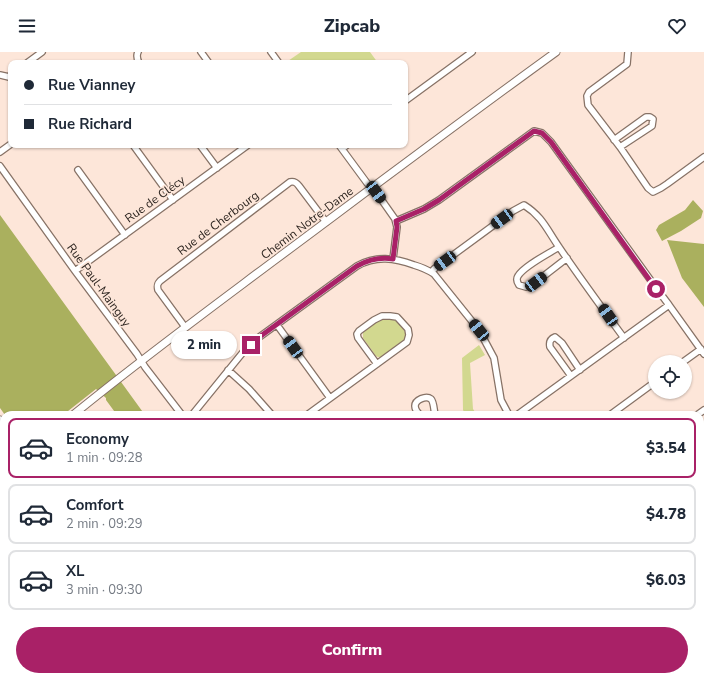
<!DOCTYPE html>
<html lang="en">
<head>
<meta charset="utf-8">
<style>
  body { margin:0; font-family:"Nunito Sans",sans-serif; background:#f2f2f3; color:#1f2937; height:100vh; display:flex; flex-direction:column; font-size:15px; white-space:nowrap }
  * { box-sizing:border-box; margin:0 }
  p { font-size:13px; color:#747a83 }
  .icon { flex:none; width:22px; height:22px; fill:none; stroke:currentColor; stroke-width:2; stroke-linecap:round; stroke-linejoin:round }
  .map { position:relative; flex:1; overflow:hidden }
  .drawer { position:absolute; left:0px; top:359px; width:704px; height:270px; display:flex; flex-direction:column; background:#fff; border-radius:12px 12px 0 0; box-shadow:0 1px 3px #0004 }
  .drawer>* { flex:none }
  .top-card { position:absolute; left:8px; top:8px; width:400px; height:88px; border-radius:8px; box-shadow:0 1px 3px #0004; display:grid; align-content:center; height:88px; padding:0 16px; background:#fff }
  .tools { position:absolute; left:648px; top:303px; display:grid; gap:8px }
  .tools a { display:grid; place-items:center; width:44px; height:44px; border-radius:50%; background:#fff; box-shadow:0 1px 3px #0004; font-size:20px }
  .end { position:absolute; width:18px; height:18px; margin:-9px; border:5px solid #a92167; background:#fff; box-shadow:0 0 0 2px #fff }
  .from { border-radius:50% }
  .bubble { position:absolute; height:28px; border-radius:14px; background:#fff; box-shadow:0 1px 3px #0004; font-size:13px; font-weight:800; line-height:28px; text-align:center }
  .car { position:absolute; width:12px; height:24px; margin:-12px -6px; border-radius:5px; box-shadow:0 0 3px 1px #0007; background:linear-gradient(#222 24%,#8ab4d8 0 40%,#222 0 76%,#8ab4d8 0 86%,#222 0) }
  .top-card b { display:flex; align-items:center; gap:14px; height:38px; font-size:15px }
  .top-card b+b { border-top:1px solid #e0e1e3 }
  .top-card i { width:10px; height:10px; background:#1f2937 }
  ul { padding:7px 0 0; list-style:none }
  li { display:flex; align-items:center; gap:12px; height:60px; margin:0 8px 6px; padding:0 8px; border:2px solid #e0e1e3; border-radius:8px }
  li div { flex:1 }
  li b { display:block; font-size:15px }
  li em { font-style:normal; font-weight:800 }
  li.on { border-color:#a92167 }
  li>.icon { width:36px; height:36px; stroke-width:1.5 }
  .primary-button { display:flex; gap:8px; margin-top:auto; padding:8px 16px }
  .primary-button a { flex:1; height:46px; border-radius:24px; background:#a92167; color:#fff; font-size:16px; font-weight:800; line-height:46px; text-align:center }
  header { display:flex; justify-content:space-between; align-items:center; height:52px; padding:0 16px; background:#fff; font-size:18px; font-weight:800 }
  .map>svg:first-child { display:block }
</style>
</head>
<body>
<header><svg class="icon" aria-label="menu" viewBox="0 0 24 24"><path d="M4 6h16M4 12h16M4 18h16"/></svg>Zipcab<svg class="icon" aria-label="heart" viewBox="0 0 24 24"><path d="M12 20l-8-8c-3-5 5-10 8-4 3-6 11-1 8 4z"/></svg></header>
<div class="map">
<svg width="704" height="629" viewBox="0 0 704 629">
  <rect width="100%" height="100%" fill="#fde6d9"/>
  <!-- green -->
  <path fill="#d2d88f" d="M 301,0 L 370,0 L 378,11 L 285,11 Z
    M 388,266 C 396,267 398,269 403,276 C 403,277 406,281 407,282 C 409,289 387,301 381,305 L 378,305 L 376,304 L 363,286 L 363,280 L 366,277 L 381,267 Z
    M 479,293 L 485,303 L 470,311 L 473,357 L 477,363 L 466,363 L 463,358 L 462,306 Z
    M 383,625 L 574,625 L 568,629 L 385,629 Z"/>
  <!-- forest -->
  <path fill="#aab05e" d="M 693,148 L 703,159 L 701,166 L 681,179 L 662,189 L 656,178 L 659,173 L 685,158 Z
    M 0,163 L 145,363 L 117,363 L 106,348 L 106,346 L 96,337 L 63,363 L 5,363 L 0,356 Z
    M 667,188 L 704,192 L 704,255 L 682,226 Z
    M 64,625 L 150,625 L 150,629 L 64,629 Z
    M 242,625 L 294,625 L 291,629 L 245,629 Z"/>
  <g fill="none" stroke-linecap="round" stroke-linejoin="round">
    <!-- stream -->
    <path stroke="#719ddd" stroke-width="1.5" d="M 276,629 L 280,625"/>
    <!-- minor casing -->
    <g stroke="#877266" stroke-width="8">
      <path id="minor" d="M 138,0 C 136,4 137,7 139,11
        M 201,0 L 209,11
        M 271,0 L 279,11
        M 628,0 L 627,12 L 589,40 L 587,44 L 588,53 L 620,95 L 648,136 L 653,140 L 661,136 L 667,132 L 704,105
        M 27,11 L 42,0
        M 0,23 L 9,25 L 11,23
        M 405,49 L 472,0
        M 614,88 L 646,65 L 650,65 L 653,67 L 652,74 L 620,95
        M 133,93 L 173,148
        M 200,93 L 217,116
        M 339,93 L 367,131 L 376,140 L 395,167 L 397,175 L 393,207
        M 342,97 L 347,93
        M 0,100 L 11,92
        M 0,114 L 75,219 L 137,302 L 145,315 L 182,363
        M 78,118 L 125,183
        M 396,169 L 424,157 L 439,148 L 534,79 L 542,81 L 551,90 L 657,237 L 669,253 L 704,302
        M 559,195 C 548,202 524,214 518,224 C 516,227 517,230 519,233 L 526,235 L 536,230 L 567,206
        M 75,219 L 248,93
        M 432,220 L 434,217 L 513,159 L 524,153 C 543,165 547,178 559,195 C 580,226 602,256 624,286
        M 277,273 L 330,346
        M 185,275 L 158,238 C 157,234 157,232 160,229 L 290,130 C 294,129 296,130 299,134 L 326,170
        M 683,310 L 701,297
        M 228,318 L 249,337 L 272,363
        M 571,324 L 550,295 C 549,290 550,287 555,285 L 562,291 L 580,318
        M 192,363 L 244,299 L 258,286 L 357,214 C 376,203 395,206 414,213 C 421,215 428,218 434,222 L 479,278 L 494,306 L 501,348 L 509,363
        M 307,363 L 407,290 L 409,283 L 408,277 L 397,265 L 390,264 L 382,264 L 374,268 L 359,279 L 357,282 L 358,286 L 377,312
        M 420,363 C 418,361 415,357 415,354 C 415,348 426,343 431,347 C 434,350 434,359 435,363
        M 517,363 L 669,253
        M 610,363 L 655,330
        M 697,363 L 704,358
        M 700,425 L 704,422
        M 700,490 L 704,487
        M 700,554 L 704,552
        M 0,606 L 4,606
        M 700,620 L 704,617
        M 372,625 L 374,629
        M 699,625 L 702,629
        M 621,629 L 623,627 L 631,628 L 632,629"/>
    </g>
    <!-- tertiary casing -->
    <g stroke="#877266" stroke-width="9">
      <path id="tertiary" d="M 73,363 C 139,309 207,259 275,208 C 369,138 462,68 556,0
        M 0,368 L 4,374
        M 0,406 L 1,386
        M 0,417 L 4,414
        M 54,629 L 55,625"/>
    </g>
    <!-- minor -->
    <use href="#minor" stroke="#fff" stroke-width="5.5"/>
    <!-- tertiary -->
    <use href="#tertiary" stroke="#fff" stroke-width="7"/>
  </g>
  <g fill="none" stroke-linecap="round" stroke-linejoin="round">
    <!-- route -->
    <path stroke="#a92167" stroke-width="5" d="M 251,293 L 258,286 L 357,214 C 368,208 381,205 393,207 L 397,175 L 396,169 L 424,157 L 439,148 L 534,79 L 542,81 L 551,90 L 656,237"/>
  </g>
  <g text-anchor="middle" stroke-width="3.5" stroke-linejoin="round" paint-order="stroke">
    <!-- street labels -->
    <g font-size="12" fill="#2d2520" stroke="#fde6d9">
      <text transform="translate(155 147) rotate(-36)" y="4">Rue de Clécy</text>
      <text transform="translate(218 171) rotate(-37)" y="4">Rue de Cherbourg</text>
      <text transform="translate(307 171) rotate(-37)" y="4">Chemin Notre-Dame</text>
      <text transform="translate(99 233) rotate(54)" y="4">Rue Paul-Mainguy</text>
    </g>
  </g>
</svg>
<div class="tools">
<a><svg class="icon" aria-label="locate" viewBox="0 0 24 24"><circle cx="12" cy="12" r="6"/><path d="M12 2v4M12 18v4M2 12h4M18 12h4"/></svg></a>
</div>
<i class="end from" style="left:656px;top:237px"></i>
<i class="end" style="left:251px;top:293px"></i>
<div class="bubble" style="left:171px;top:279px;width:66px">2 min</div>
<i class="car" style="left:376px;top:140px;rotate:143deg"></i>
<i class="car" style="left:502px;top:167px;rotate:234deg"></i>
<i class="car" style="left:445px;top:209px;rotate:234deg"></i>
<i class="car" style="left:536px;top:230px;rotate:53deg"></i>
<i class="car" style="left:608px;top:263px;rotate:325deg"></i>
<i class="car" style="left:479px;top:278px;rotate:321deg"></i>
<i class="car" style="left:293px;top:295px;rotate:324deg"></i>
<div class="top-card">
<b><i class="from"></i>Rue Vianney</b>
<b><i></i>Rue Richard</b>
</div>
<section class="drawer">
<ul>
<li class="on"><svg class="icon" aria-label="car" viewBox="0 0 24 24"><path d="M5 17H2v-5l4-1 3-4h7l3 4 3 1v5h-3M9 17h6M6 11h13"/><circle cx="7" cy="17" r="2"/><circle cx="17" cy="17" r="2"/></svg><div><b>Economy</b><p>1 min · 09:28</p></div><em>$3.54</em></li>
<li><svg class="icon" aria-label="car" viewBox="0 0 24 24"><path d="M5 17H2v-5l4-1 3-4h7l3 4 3 1v5h-3M9 17h6M6 11h13"/><circle cx="7" cy="17" r="2"/><circle cx="17" cy="17" r="2"/></svg><div><b>Comfort</b><p>2 min · 09:29</p></div><em>$4.78</em></li>
<li><svg class="icon" aria-label="car" viewBox="0 0 24 24"><path d="M5 17H2v-5l4-1 3-4h7l3 4 3 1v5h-3M9 17h6M6 11h13"/><circle cx="7" cy="17" r="2"/><circle cx="17" cy="17" r="2"/></svg><div><b>XL</b><p>3 min · 09:30</p></div><em>$6.03</em></li>
</ul>
<div class="primary-button"><a>Confirm</a></div>
</section>
</div>
</body>
</html>
